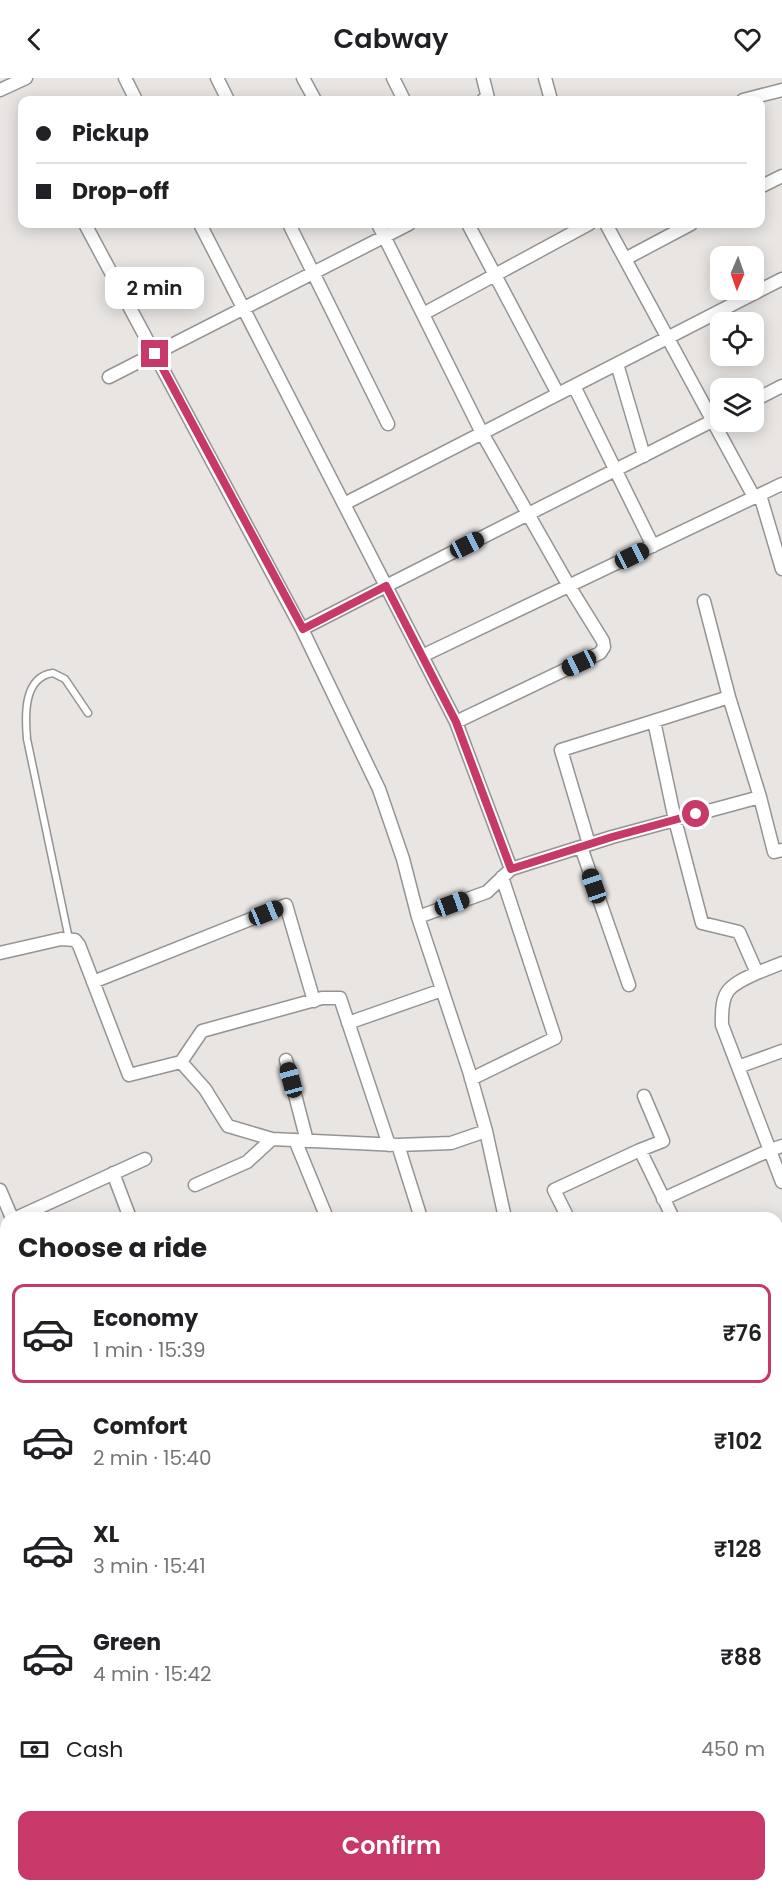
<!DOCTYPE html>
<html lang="en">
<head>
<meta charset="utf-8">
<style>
  body { margin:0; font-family:Poppins,sans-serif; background:#f2f2f2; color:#202124; height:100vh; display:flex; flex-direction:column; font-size:22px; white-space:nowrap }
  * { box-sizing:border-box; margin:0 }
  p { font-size:20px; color:#757577 }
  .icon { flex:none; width:33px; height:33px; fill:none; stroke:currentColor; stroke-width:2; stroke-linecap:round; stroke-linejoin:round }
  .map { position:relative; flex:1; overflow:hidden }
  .details { position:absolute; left:0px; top:1134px; width:783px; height:680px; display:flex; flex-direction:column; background:#fff; border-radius:18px 18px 0 0; box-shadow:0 3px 15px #0003 }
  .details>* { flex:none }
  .hud { position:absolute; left:18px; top:18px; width:747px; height:132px; border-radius:12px; box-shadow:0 3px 15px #0003; display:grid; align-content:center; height:132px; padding:0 18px; background:#fff }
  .needle { width:39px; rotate:182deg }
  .tools { position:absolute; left:710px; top:168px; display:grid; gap:12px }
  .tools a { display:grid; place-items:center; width:54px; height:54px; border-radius:12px; background:#fff; box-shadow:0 3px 15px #0003; font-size:30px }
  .end { position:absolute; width:27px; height:27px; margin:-14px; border:8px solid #c63969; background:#fff; box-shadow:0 0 0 3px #fff }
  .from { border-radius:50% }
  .bubble { position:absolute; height:42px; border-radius:12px; background:#fff; box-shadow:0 3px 15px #0003; font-size:20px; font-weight:600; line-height:42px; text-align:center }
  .car { position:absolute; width:18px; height:36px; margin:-18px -9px; border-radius:8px; box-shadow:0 0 4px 2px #0007; background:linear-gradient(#222 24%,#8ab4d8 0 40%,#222 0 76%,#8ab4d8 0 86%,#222 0) }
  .hud b { display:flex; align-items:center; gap:21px; height:57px; font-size:22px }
  .hud b+b { border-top:2px solid #e0e0e0 }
  .hud i { width:15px; height:15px; background:#202124 }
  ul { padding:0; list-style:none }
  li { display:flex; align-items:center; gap:18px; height:99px; margin:0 12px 9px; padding:0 6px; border:3px solid transparent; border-radius:12px }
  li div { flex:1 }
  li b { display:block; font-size:22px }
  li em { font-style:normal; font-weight:600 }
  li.on { border-color:#c63969 }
  li>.icon { width:54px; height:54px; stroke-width:1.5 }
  h2 { padding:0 18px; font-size:27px; line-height:72px }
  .pay { display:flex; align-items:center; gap:15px; height:66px; padding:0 18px; font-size:22px }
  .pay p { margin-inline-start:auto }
  .cta { display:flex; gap:12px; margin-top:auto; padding:12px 18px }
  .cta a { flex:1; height:69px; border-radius:12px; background:#c63969; color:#fff; font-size:24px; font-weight:600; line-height:69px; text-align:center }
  header { display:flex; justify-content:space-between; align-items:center; height:78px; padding:0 18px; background:#fff; font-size:27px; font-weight:600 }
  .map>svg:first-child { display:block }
</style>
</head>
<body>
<header><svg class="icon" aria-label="back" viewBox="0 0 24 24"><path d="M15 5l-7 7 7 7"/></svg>Cabway<svg class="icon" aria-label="heart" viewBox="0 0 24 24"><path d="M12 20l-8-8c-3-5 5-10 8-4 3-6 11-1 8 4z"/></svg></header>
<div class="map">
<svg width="782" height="1813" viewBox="0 0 782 1813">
  <rect width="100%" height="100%" fill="#e8e5e3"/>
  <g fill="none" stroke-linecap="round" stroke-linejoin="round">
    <!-- service casing -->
    <g stroke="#969492" stroke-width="9">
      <path id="service" d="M 69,861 L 27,661 C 25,638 23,599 53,595 L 65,601 L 88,635
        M 777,1677 L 782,1683"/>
    </g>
    <!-- minor casing -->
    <g stroke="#969492" stroke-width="15">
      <path id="minor" d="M 125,0 L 136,22
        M 217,0 L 228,22
        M 303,0 L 315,22
        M 393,0 L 404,22
        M 545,0 L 551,22
        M 0,12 L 26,0
        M 483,22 L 488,20 L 483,0
        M 743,22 L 782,12
        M 760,109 L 782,98
        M 85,146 L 302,551 L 379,711 L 403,781 L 418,839 L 469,993 L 486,1053
        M 200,146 L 386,508 L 720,339
        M 289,146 L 388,346
        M 378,146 L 482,355 L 569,508 L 603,563 L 604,569 L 600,575 L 456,644
        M 468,146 L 558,316
        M 606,146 L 754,419
        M 625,181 L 691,146
        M 423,236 L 589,146
        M 617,286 L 644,378
        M 109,299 L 409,146
        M 574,308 L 653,468
        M 753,323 L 782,308
        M 760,417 L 782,491
        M 344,426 L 782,201
        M 704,523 L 729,619
        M 302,551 L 386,508 L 456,644 L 511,791
        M 422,578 L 782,406
        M 654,643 L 729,619 L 760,719 L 774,774 L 782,772
        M 589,766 L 561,672 L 654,643 L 675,742 L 702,845 L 739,854 L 757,895 L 782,885
        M 581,769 L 629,907
        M 418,839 L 487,814 L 511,791 L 612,759 L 760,719
        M 0,875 L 61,861 L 75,862 L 79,867 L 129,997 L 181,984 L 205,1011 L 228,1048 L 272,1061 L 398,1067 L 451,1065 L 486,1053 L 505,1140
        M 757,895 C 727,908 721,913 722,947 L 782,1104
        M 93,904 L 286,827 L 314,923
        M 348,945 L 442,912
        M 286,982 L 307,1063
        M 181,984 L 202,953 L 322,920 L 340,920 L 389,1067
        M 738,989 L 782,973
        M 471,1001 L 555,960 L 502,799
        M 644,1018 L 663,1063 L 640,1072 L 673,1140
        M 295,1062 L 327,1140
        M 398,1067 L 421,1140
        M 113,1095 L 130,1140
        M 195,1107 L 247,1084 L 272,1061
        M 0,1112 L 12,1140
        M 663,1121 L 770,1072 L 782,1068
        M 16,1140 L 145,1081
        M 568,1140 L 554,1112 L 640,1072
        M 777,1163 L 782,1161
        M 777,1272 L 782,1270
        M 0,1354 L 6,1368
        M 0,1444 L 6,1441
        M 0,1522 L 6,1532
        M 0,1638 L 6,1636
        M 0,1784 L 6,1783
        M 74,1808 L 76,1813
        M 159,1808 L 161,1813
        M 244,1813 L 246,1808"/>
    </g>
    <!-- primary casing -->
    <g stroke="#969492" stroke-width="21">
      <path id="primary" d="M 777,1619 L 782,1610
        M 777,1654 L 782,1645
        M 665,1813 L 668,1808
        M 687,1813 L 690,1808"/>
    </g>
    <!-- service -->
    <use href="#service" stroke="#fff" stroke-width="6"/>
    <!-- minor -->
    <use href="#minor" stroke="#fff" stroke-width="12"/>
    <!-- primary -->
    <use href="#primary" stroke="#fff" stroke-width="18"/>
  </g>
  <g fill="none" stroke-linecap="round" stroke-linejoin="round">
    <!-- route -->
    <path stroke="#c63969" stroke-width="8" d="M 155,276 L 303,551 L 386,508 L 456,644 L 511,791 L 612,759 L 696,736"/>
  </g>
</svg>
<div class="tools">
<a><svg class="needle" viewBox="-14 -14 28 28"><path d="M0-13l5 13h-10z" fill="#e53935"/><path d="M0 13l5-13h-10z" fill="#757577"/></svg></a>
<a><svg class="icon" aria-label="locate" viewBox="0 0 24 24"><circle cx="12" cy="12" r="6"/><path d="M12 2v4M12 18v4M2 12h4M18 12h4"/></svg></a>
<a><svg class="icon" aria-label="layers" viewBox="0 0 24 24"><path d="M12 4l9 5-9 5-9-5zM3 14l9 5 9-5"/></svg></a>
</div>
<i class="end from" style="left:696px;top:736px"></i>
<i class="end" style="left:155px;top:276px"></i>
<div class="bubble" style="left:105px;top:189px;width:99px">2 min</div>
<i class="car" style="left:467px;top:467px;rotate:63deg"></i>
<i class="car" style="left:632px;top:478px;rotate:64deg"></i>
<i class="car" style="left:579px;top:585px;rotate:245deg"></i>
<i class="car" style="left:594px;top:808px;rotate:341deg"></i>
<i class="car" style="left:452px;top:826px;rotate:70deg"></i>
<i class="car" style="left:266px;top:835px;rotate:68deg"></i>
<i class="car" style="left:291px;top:1002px;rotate:345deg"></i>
<div class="hud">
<b><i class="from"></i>Pickup</b>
<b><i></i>Drop-off</b>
</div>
<section class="details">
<h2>Choose a ride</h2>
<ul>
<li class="on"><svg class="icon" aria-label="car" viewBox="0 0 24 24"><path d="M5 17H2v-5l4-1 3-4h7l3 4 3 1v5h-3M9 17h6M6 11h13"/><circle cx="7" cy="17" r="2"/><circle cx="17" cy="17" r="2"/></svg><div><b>Economy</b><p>1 min · 15:39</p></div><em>₹76</em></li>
<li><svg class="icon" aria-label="car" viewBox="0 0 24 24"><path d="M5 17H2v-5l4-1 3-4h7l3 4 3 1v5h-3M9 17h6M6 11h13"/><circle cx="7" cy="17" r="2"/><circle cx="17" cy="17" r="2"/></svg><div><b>Comfort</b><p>2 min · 15:40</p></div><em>₹102</em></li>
<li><svg class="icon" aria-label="car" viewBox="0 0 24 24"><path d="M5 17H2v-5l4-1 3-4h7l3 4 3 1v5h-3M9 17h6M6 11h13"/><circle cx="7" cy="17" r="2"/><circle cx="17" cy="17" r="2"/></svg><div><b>XL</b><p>3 min · 15:41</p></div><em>₹128</em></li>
<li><svg class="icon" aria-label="car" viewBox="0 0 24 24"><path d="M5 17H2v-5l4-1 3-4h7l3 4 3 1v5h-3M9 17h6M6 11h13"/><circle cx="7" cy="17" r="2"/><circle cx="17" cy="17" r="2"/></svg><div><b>Green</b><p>4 min · 15:42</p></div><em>₹88</em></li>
</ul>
<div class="pay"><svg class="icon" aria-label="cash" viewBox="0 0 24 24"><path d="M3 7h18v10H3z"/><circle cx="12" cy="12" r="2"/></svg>Cash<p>450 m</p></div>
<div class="cta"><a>Confirm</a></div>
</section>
</div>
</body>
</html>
